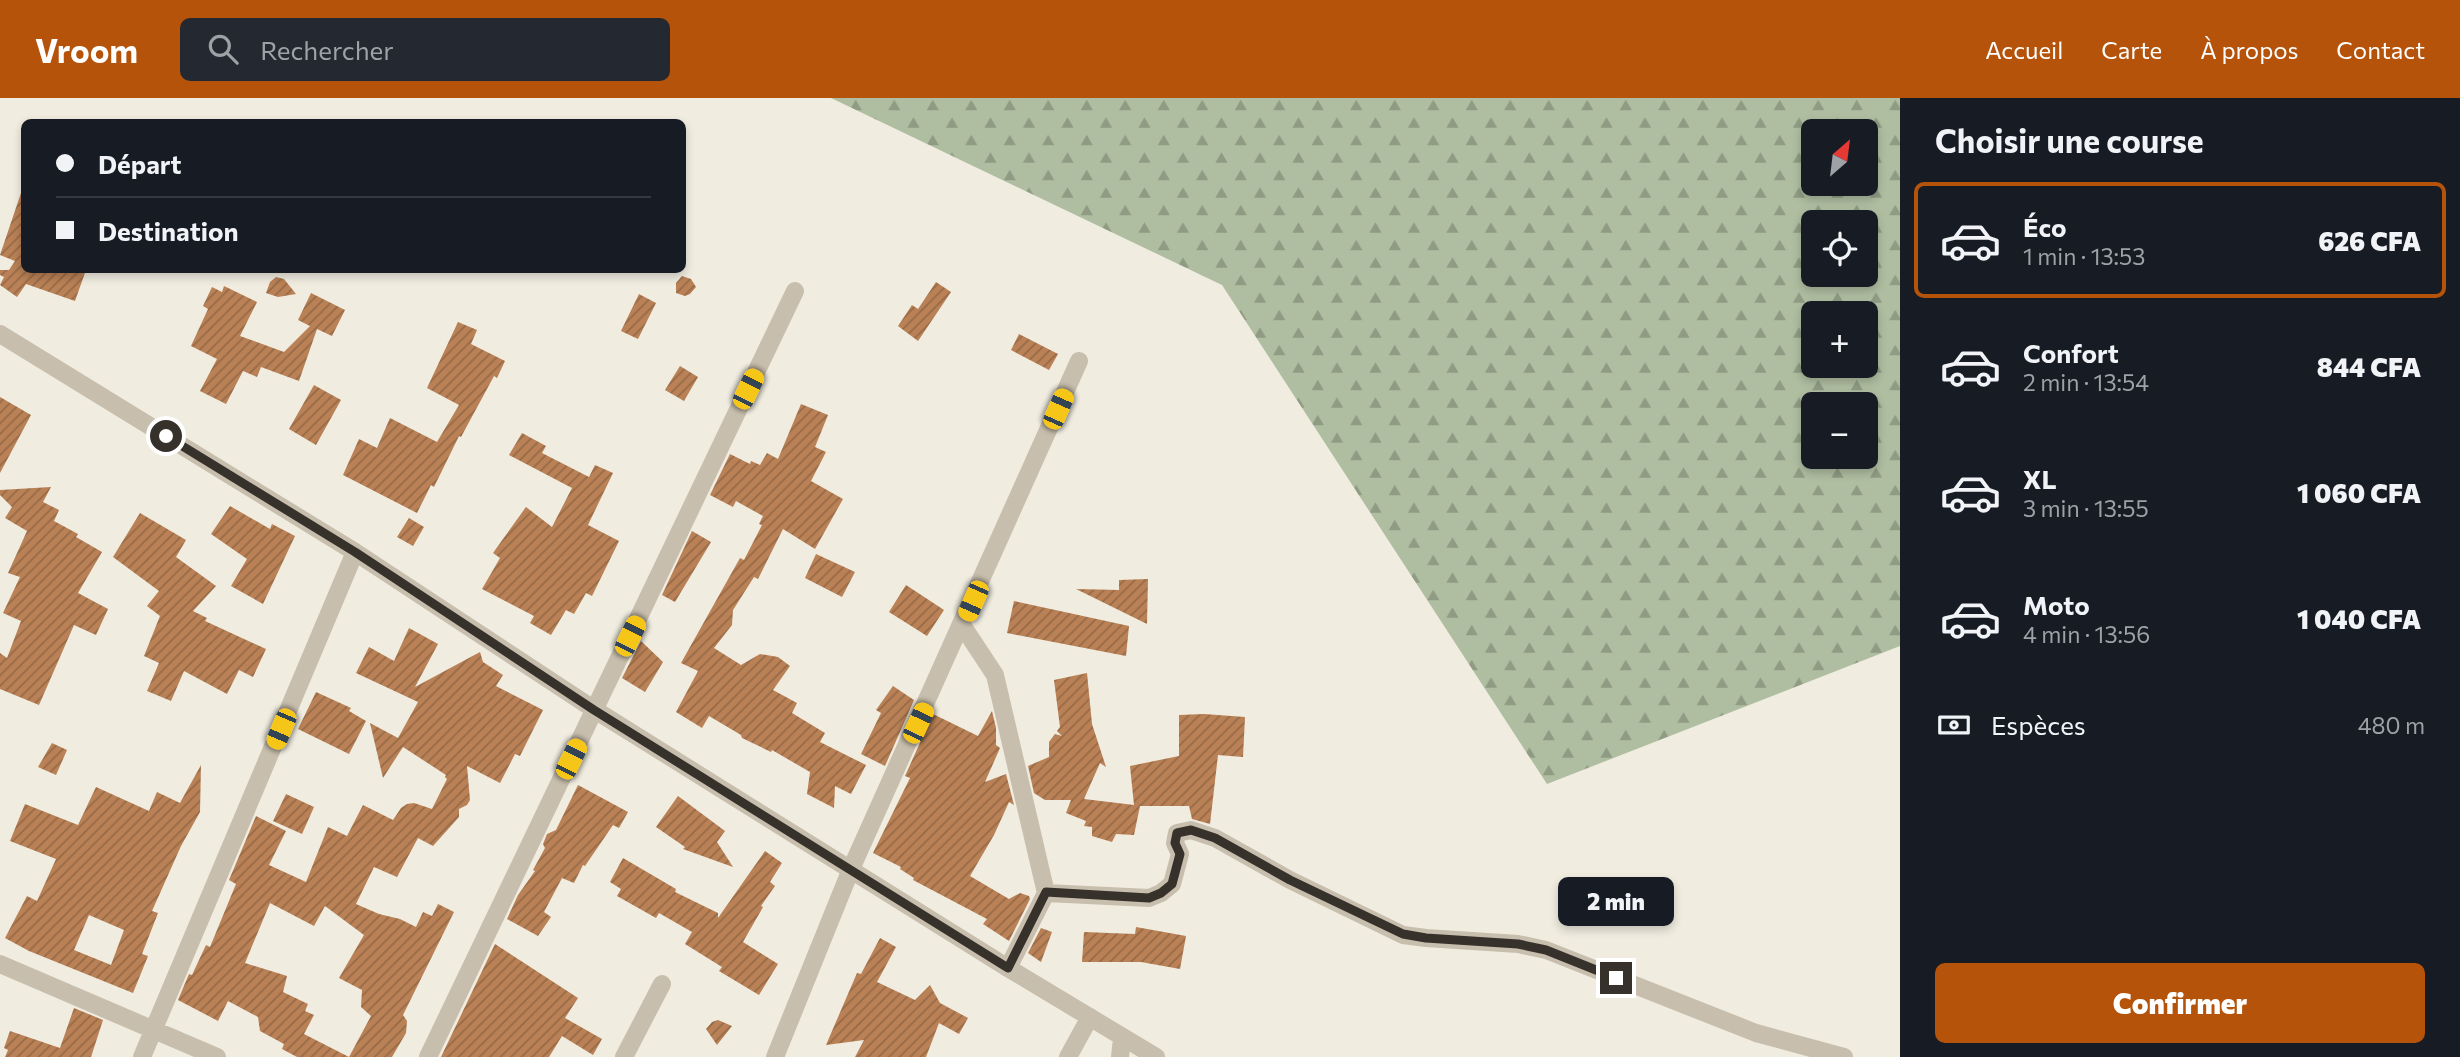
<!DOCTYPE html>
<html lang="fr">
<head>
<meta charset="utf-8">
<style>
  body { margin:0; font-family:Commissioner,sans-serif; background:#242831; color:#f1f3f6; height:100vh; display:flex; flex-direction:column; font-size:26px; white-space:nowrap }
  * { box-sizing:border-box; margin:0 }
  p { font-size:23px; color:#9ea1a6 }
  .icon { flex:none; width:38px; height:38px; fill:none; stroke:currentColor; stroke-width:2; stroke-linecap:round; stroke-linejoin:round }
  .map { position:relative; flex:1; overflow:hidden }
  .details { display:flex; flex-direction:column; background:#171b24; width:560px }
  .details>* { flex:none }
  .banner { position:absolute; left:21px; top:21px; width:665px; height:154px; border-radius:10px; box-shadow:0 4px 10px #0003; display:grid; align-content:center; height:154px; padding:0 35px; background:#171b24 }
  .needle { width:46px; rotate:28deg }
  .controls { position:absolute; left:1801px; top:21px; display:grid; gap:14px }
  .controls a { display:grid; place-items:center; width:77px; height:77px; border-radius:10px; background:#171b24; box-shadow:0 4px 10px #0003; font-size:35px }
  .end { position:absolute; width:32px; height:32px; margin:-16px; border:9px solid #37312b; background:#fff; box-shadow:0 0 0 4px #fff }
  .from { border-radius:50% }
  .bubble { position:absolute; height:49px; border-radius:10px; background:#171b24; box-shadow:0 4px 10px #0003; font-size:23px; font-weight:800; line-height:49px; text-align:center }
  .car { position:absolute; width:21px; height:42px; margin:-21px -10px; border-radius:9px; box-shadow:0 0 5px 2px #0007; background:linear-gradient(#f5c518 24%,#345 0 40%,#f5c518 0 76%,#345 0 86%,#f5c518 0) }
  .banner b { display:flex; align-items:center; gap:24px; height:66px; font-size:26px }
  .banner b+b { border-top:2px solid #363941 }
  .banner i { width:18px; height:18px; background:#f1f3f6 }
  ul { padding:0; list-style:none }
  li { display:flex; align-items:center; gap:21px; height:116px; margin:0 14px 10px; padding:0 21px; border:4px solid transparent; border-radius:10px }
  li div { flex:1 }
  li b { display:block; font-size:26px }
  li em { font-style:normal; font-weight:800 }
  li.on { border-color:#b45309 }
  li>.icon { width:63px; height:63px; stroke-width:1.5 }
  h2 { padding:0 35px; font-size:32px; line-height:84px }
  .pay { display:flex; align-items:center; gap:18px; height:77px; padding:0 35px; font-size:26px }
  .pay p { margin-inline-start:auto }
  .cta { display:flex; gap:14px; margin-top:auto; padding:14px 35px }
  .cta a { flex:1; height:80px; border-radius:10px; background:#b45309; color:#fff; font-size:28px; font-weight:800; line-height:80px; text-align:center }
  header { display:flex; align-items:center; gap:42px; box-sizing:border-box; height:98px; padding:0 35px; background:#b45309; color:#fff }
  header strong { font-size:33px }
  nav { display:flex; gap:38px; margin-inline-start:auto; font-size:24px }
  .search { width:490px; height:63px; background:#242831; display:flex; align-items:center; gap:18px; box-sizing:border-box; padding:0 24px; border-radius:10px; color:#9ea1a6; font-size:26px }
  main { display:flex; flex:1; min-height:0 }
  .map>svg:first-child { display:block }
</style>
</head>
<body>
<header>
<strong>Vroom</strong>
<div class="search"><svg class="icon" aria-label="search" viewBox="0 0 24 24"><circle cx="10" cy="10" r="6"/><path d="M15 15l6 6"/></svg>Rechercher</div>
<nav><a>Accueil</a><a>Carte</a><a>À propos</a><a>Contact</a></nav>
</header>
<main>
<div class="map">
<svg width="1900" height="959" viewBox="0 0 1900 959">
  <defs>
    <pattern id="forest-firs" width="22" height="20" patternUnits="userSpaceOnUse" patternTransform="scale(1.75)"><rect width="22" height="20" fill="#afbea1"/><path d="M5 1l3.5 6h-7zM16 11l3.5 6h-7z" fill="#8f9b83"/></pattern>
    <pattern id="building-hatch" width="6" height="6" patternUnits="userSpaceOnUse" patternTransform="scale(1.75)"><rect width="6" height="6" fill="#b98155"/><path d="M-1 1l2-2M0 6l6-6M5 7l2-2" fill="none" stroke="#976a47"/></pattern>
  </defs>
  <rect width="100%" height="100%" fill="#f0ece0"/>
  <!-- forest -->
  <path fill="url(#forest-firs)" fill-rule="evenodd" d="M 831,0 L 1900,0 L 1900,548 L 1547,686 L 1222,187 ZM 1813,33 L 1866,33 L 1866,86 L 1813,86 ZM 1813,124 L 1866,124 L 1866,177 L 1813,177 ZM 1813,215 L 1866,215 L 1866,268 L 1813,268 ZM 1813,306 L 1866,306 L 1866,359 L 1813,359 Z"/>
  <!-- building -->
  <path fill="url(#building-hatch)" fill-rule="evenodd" d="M 21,95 L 24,95 L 24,172 L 86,172 L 75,203 L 26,186 L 17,199 L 0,187 L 4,179 L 0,177 L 0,172 L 9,172 L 15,163 L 0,157 Z
    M 682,178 L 691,181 L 696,189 L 690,196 L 685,198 L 676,195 L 676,185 Z
    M 276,179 L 284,181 L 296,196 L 278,199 L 266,195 L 270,184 Z
    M 936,184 L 951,194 L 918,243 L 898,228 L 912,207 L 918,211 Z
    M 224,188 L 257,204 L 240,238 L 284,254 L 310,228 L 298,222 L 311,195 L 345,212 L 332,238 L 317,231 L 299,283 L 261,269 L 257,279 L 243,273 L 226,306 L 200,293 L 217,261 L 191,248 L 208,211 L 203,208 L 212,189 L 222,194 Z
    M 639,196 L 656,205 L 638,241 L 621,233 Z
    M 458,224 L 477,232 L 471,246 L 505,263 L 497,280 L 494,278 L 461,339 L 459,338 L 434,389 L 431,387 L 417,415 L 343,377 L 359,341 L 377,350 L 390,320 L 437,344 L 459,307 L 427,290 Z
    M 1019,236 L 1058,256 L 1049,272 L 1011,252 Z
    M 680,268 L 698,279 L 684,303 L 665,292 Z
    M 314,287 L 341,302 L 316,347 L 289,331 Z
    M 0,299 L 31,317 L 0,375 Z
    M 801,306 L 828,317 L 815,349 L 826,354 L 811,383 L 843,401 L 815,451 L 783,431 L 758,481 L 754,479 L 733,512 L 732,527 L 714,550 L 741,567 L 760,556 L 778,559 L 790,568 L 773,592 L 797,605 L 792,615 L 825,635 L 820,644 L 866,667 L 851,696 L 835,688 L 834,710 L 807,696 L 810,674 L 772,652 L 771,654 L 742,640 L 741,637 L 709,618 L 702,630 L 676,614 L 698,573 L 681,565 L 740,460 L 744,462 L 762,427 L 759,426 L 763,418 L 736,403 L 733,409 L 710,397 L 730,356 L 750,366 L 751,363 L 760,367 L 767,355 L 778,361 Z
    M 522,335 L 546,348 L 542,355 L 589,379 L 595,367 L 613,375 L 588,427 L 619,443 L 592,498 L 586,495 L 574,516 L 566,512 L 551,537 L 530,525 L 534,518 L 482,491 L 500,460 L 493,455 L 526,409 L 552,429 L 572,390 L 509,357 Z
    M 51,389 L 43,404 L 59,412 L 54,423 L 78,436 L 76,439 L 102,454 L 78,495 L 108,511 L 96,537 L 74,527 L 39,607 L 0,591 L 0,555 L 7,560 L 21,523 L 3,515 L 20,479 L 8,475 L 27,433 L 5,420 L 12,409 L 0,397 L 0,392 Z
    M 230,408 L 270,431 L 272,426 L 295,438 L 263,506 L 231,488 L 247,461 L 211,436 Z
    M 140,415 L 186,442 L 176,459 L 216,488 L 193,513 L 207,520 L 205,523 L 266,551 L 253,579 L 239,572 L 227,596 L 184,573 L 171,603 L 147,593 L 159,565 L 144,558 L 160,518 L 147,508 L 159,493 L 113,459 Z
    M 409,420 L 424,429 L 413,448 L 397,439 Z
    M 692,433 L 711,444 L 675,504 L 662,497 Z
    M 816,456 L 855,474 L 842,499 L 805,480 Z
    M 1148,481 L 1147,526 L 1076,491 L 1119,492 L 1119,482 Z
    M 906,487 L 944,512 L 927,538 L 889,514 Z
    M 1014,503 L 1129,528 L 1126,558 L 1007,535 Z
    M 409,530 L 438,546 L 415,589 L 480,554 L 483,564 L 503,577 L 496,588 L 543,612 L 520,658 L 515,656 L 500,685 L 467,668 L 470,702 L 467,707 L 459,711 L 459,719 L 433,748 L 418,740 L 397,779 L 374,769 L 356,806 L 379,816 L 400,821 L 416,829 L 423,814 L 432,818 L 438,806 L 454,814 L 403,917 L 407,923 L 406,935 L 392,959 L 297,959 L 282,951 L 284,946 L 260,933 L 258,919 L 228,903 L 218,923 L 178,902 L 189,876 L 192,877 L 206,847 L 210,849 L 236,786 L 229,782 L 256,718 L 286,733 L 269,767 L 306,784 L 328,729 L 347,738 L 363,707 L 393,722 L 401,710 L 407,706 L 414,705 L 432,711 L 447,681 L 445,679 L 446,677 L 403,649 L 383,680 L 370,625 L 398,640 L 418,604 L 356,575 L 369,549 L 394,563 ZM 270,805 L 314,828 L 325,808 L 364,837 L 339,880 L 362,892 L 361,909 L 371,918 L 349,959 L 304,936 L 314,917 L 305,913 L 308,906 L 283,894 L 287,878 L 245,865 Z
    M 641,543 L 663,564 L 645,594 L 622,580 Z
    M 1087,575 L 1092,626 L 1106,669 L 1100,665 L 1084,701 L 1134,707 L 1130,668 L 1179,658 L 1179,617 L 1204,616 L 1245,619 L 1243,659 L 1218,657 L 1210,726 L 1192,721 L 1189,708 L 1140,708 L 1134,737 L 1116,736 L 1112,744 L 1092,738 L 1092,729 L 1084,728 L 1086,723 L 1066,715 L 1071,702 L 1045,702 L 1034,695 L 1028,668 L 1049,659 L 1049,644 L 1055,636 L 1062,638 L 1057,633 L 1060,629 L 1054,582 Z
    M 893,588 L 914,602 L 885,668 L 861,656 L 881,615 L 876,612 Z
    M 316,594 L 351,610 L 349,613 L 366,623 L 349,656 L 298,631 Z
    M 992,613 L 996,630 L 996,647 L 1000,650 L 985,684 L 1006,676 L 1014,707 L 1009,704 L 994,737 L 970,778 L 1009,801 L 1020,795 L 1029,798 L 1030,801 L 1009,843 L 983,826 L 987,821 L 913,782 L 914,780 L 900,771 L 901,769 L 873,755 L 910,680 L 905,678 L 933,616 L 978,638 Z
    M 52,645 L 67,652 L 56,677 L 38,669 Z
    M 201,667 L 200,714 L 181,748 L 152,813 L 158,815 L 142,856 L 148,858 L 133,895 L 29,853 L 5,840 L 27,798 L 37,803 L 56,761 L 10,743 L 25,706 L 78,727 L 96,689 L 149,713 L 157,694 L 180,705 ZM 89,817 L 124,832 L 111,867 L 74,852 Z
    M 578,687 L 628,714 L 619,730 L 613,727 L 585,768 L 583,767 L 574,785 L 562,780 L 544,814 L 551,819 L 538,838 L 507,821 L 518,797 L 535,773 L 533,772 L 545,750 L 543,746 L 547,736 L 556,732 Z
    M 286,696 L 314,709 L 302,736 L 273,723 Z
    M 678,698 L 725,733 L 717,744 L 733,769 L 683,751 L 685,749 L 656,729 Z
    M 765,753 L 782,765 L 770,784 L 775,788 L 761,808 L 763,809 L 743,844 L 778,866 L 759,897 L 719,873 L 722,869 L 685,846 L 692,834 L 659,815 L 656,820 L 617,798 L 621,791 L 610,784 L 623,760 L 676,791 L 675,794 L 718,815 L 718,820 Z
    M 1136,829 L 1186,838 L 1180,871 L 1141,864 L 1082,864 L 1084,834 L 1135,836 Z
    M 1041,830 L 1052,834 L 1041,864 L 1028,855 Z
    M 880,840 L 896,849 L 877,884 L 915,902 L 930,887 L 940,905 L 968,920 L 959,936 L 939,925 L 926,959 L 855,959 L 864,942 L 826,947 L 857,875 L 861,876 Z
    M 495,846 L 578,900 L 565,920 L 602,941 L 593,957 L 562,938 L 549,959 L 441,959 Z
    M 74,910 L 103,922 L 91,959 L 5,959 L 8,952 L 4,950 L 10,933 L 60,950 Z
    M 718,922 L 732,928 L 717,947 L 706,931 L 712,924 Z"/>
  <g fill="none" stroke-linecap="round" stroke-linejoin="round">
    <!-- minor -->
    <path stroke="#c8bead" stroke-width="18" d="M 0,236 L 355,454 L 595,612 L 1008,870 L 1156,959
      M 962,527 L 995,577 L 1046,795 L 1008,870
      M 1046,795 L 1149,800 L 1161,795 L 1172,786 L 1180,756 L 1175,745 L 1177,735 L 1191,732 L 1215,740 L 1290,782 L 1403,837 L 1426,840 L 1518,846 L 1546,852 L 1756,935 L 1844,959
      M 0,866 L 217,959
      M 142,959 L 355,454
      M 428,959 L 795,193
      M 624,959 L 662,886
      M 775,959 L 851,771 L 1079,263
      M 1068,959 L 1090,919
      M 1120,959 L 1122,940"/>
  </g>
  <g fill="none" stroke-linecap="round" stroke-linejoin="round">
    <!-- route -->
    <path stroke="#37312b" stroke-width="9" d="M 166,338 L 355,454 L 594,612 L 1008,870 L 1046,794 L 1149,800 L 1161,795 L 1172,786 L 1180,756 L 1175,745 L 1177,735 L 1191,732 L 1215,740 L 1290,782 L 1403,836 L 1426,840 L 1518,846 L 1546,852 L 1616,880"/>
  </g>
</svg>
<div class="controls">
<a><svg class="needle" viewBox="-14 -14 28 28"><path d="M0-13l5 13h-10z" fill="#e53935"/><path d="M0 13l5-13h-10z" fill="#9ea1a6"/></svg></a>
<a><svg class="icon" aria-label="locate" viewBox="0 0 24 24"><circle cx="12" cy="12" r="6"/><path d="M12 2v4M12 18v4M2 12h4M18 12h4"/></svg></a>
<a>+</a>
<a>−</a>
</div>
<i class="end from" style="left:166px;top:338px"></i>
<i class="end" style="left:1616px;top:880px"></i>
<div class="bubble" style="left:1558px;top:779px;width:116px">2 min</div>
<i class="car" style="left:748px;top:291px;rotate:26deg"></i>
<i class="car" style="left:1058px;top:311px;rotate:24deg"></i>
<i class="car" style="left:973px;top:503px;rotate:204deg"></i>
<i class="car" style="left:630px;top:538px;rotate:26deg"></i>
<i class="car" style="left:918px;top:625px;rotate:25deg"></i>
<i class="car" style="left:281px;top:631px;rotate:203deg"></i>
<i class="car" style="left:571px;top:661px;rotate:26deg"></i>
<div class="banner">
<b><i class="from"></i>Départ</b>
<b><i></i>Destination</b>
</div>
</div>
<section class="details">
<h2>Choisir une course</h2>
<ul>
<li class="on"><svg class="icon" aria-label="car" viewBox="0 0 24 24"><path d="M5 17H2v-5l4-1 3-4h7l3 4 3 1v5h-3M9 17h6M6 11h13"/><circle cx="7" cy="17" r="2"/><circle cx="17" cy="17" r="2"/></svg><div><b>Éco</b><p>1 min · 13:53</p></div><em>626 CFA</em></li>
<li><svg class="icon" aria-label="car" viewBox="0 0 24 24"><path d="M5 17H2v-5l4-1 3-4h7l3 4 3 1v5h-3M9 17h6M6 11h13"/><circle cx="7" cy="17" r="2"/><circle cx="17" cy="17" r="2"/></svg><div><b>Confort</b><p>2 min · 13:54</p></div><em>844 CFA</em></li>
<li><svg class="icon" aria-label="car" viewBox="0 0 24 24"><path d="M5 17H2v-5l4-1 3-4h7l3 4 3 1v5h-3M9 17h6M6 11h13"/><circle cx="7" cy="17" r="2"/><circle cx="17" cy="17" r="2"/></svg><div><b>XL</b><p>3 min · 13:55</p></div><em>1 060 CFA</em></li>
<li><svg class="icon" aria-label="car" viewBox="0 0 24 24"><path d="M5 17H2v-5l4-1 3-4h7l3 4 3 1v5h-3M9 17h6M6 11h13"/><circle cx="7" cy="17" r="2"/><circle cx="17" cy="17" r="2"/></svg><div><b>Moto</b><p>4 min · 13:56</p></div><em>1 040 CFA</em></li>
</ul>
<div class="pay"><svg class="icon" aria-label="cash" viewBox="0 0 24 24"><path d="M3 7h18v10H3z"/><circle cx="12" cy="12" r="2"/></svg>Espèces<p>480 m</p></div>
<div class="cta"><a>Confirmer</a></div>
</section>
</main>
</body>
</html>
